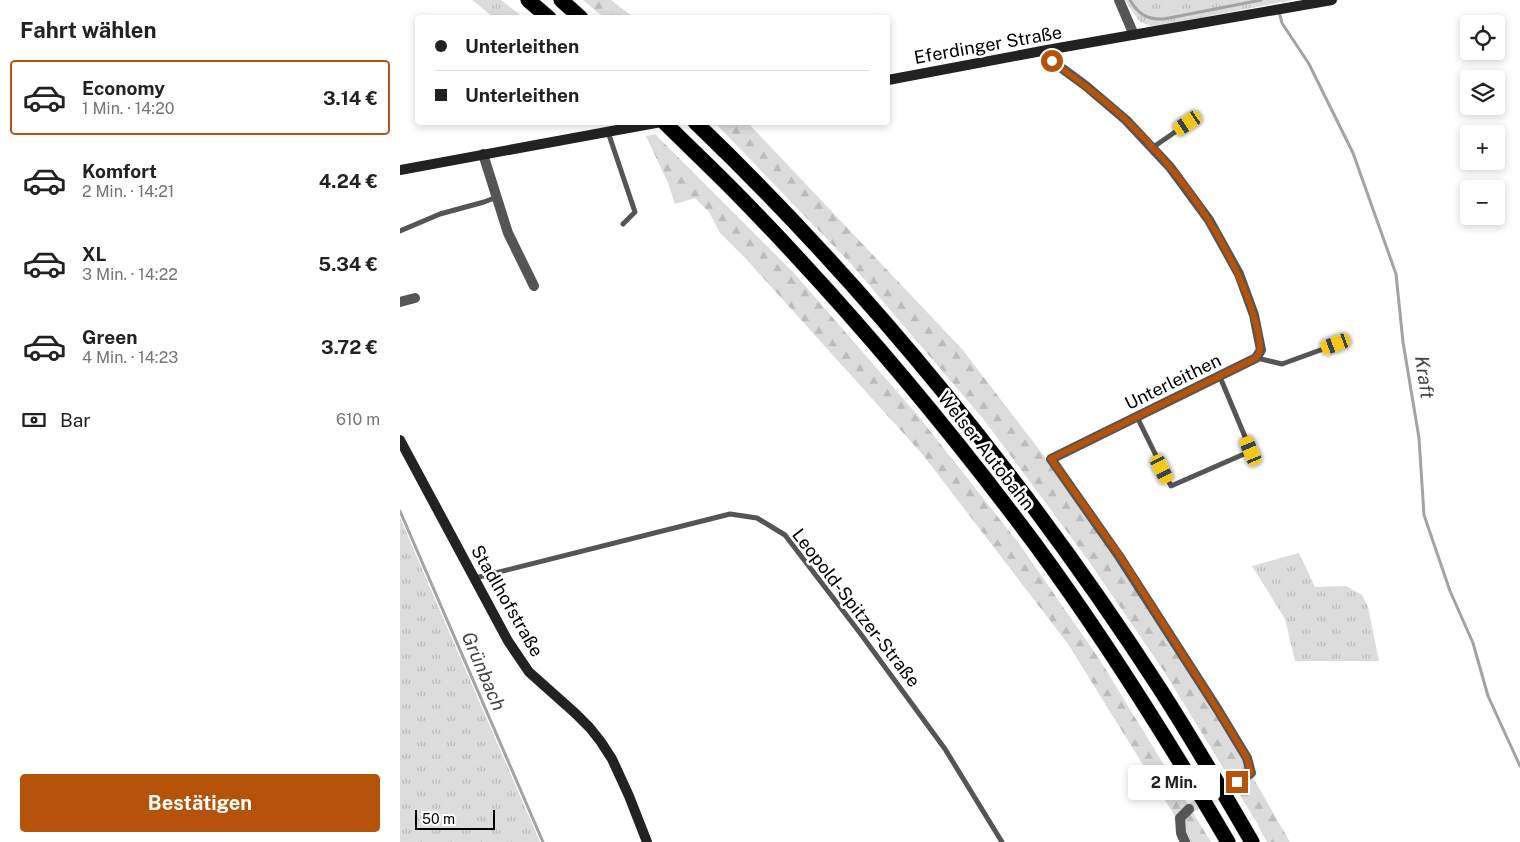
<!DOCTYPE html>
<html lang="de">
<head>
<meta charset="utf-8">
<style>
  body { margin:0; font-family:"Public Sans",sans-serif; background:#f2f2f2; color:#222; height:100vh; display:flex; flex-direction:column; font-size:19px; white-space:nowrap }
  * { box-sizing:border-box; margin:0 }
  p { font-size:16px; color:#767676 }
  .icon { flex:none; width:28px; height:28px; fill:none; stroke:currentColor; stroke-width:2; stroke-linecap:round; stroke-linejoin:round }
  .map { position:relative; flex:1; overflow:hidden }
  .drawer { display:flex; flex-direction:column; background:#fff; width:400px }
  .drawer>* { flex:none }
  .hud { position:absolute; left:15px; top:15px; width:475px; height:110px; border-radius:5px; box-shadow:0 2px 8px #0003; display:grid; align-content:center; height:110px; padding:0 20px; background:#fff }
  .fabs { position:absolute; left:1060px; top:15px; display:grid; gap:10px }
  .fabs a { display:grid; place-items:center; width:45px; height:45px; border-radius:5px; background:#fff; box-shadow:0 2px 8px #0003; font-size:25px }
  .scale { position:absolute; left:15px; bottom:12px; width:80px; box-sizing:border-box; padding-left:5px; border:2px solid #000; border-top:0; font-size:14px; line-height:18px; white-space:nowrap; color:#000; -webkit-text-stroke:4px #fff; paint-order:stroke }
  .end { position:absolute; width:22px; height:22px; margin:-11px; border:6px solid #b45309; background:#fff; box-shadow:0 0 0 2px #fff }
  .from { border-radius:50% }
  .bubble { position:absolute; height:35px; border-radius:5px; background:#fff; box-shadow:0 2px 8px #0003; font-size:16px; font-weight:700; line-height:35px; text-align:center }
  .car { position:absolute; width:15px; height:30px; margin:-15px -8px; border-radius:6px; box-shadow:0 0 4px 1px #0007; background:linear-gradient(#f5c518 24%,#345 0 40%,#f5c518 0 76%,#345 0 86%,#f5c518 0) }
  .hud b { display:flex; align-items:center; gap:18px; height:48px; font-size:19px }
  .hud b+b { border-top:1px solid #e0e0e0 }
  .hud i { width:12px; height:12px; background:#222 }
  ul { padding:0; list-style:none }
  li { display:flex; align-items:center; gap:15px; height:75px; margin:0 10px 8px; padding:0 10px; border:2px solid transparent; border-radius:5px }
  li div { flex:1 }
  li b { display:block; font-size:19px }
  li em { font-style:normal; font-weight:700 }
  li.active { border-color:#b45309 }
  li>.icon { width:45px; height:45px; stroke-width:1.5 }
  h2 { padding:0 20px; font-size:22px; line-height:60px }
  .pay { display:flex; align-items:center; gap:12px; height:55px; padding:0 20px; font-size:19px }
  .pay p { margin-inline-start:auto }
  .action { display:flex; gap:10px; margin-top:auto; padding:10px 20px }
  .action a { flex:1; height:58px; border-radius:5px; background:#b45309; color:#fff; font-size:20px; font-weight:700; line-height:58px; text-align:center }
  main { display:flex; flex:1; min-height:0 }
  .map>svg:first-child { display:block }
</style>
</head>
<body>
<main>
<section class="drawer">
<h2>Fahrt wählen</h2>
<ul>
<li class="active"><svg class="icon" aria-label="car" viewBox="0 0 24 24"><path d="M5 17H2v-5l4-1 3-4h7l3 4 3 1v5h-3M9 17h6M6 11h13"/><circle cx="7" cy="17" r="2"/><circle cx="17" cy="17" r="2"/></svg><div><b>Economy</b><p>1 Min. · 14:20</p></div><em>3.14 €</em></li>
<li><svg class="icon" aria-label="car" viewBox="0 0 24 24"><path d="M5 17H2v-5l4-1 3-4h7l3 4 3 1v5h-3M9 17h6M6 11h13"/><circle cx="7" cy="17" r="2"/><circle cx="17" cy="17" r="2"/></svg><div><b>Komfort</b><p>2 Min. · 14:21</p></div><em>4.24 €</em></li>
<li><svg class="icon" aria-label="car" viewBox="0 0 24 24"><path d="M5 17H2v-5l4-1 3-4h7l3 4 3 1v5h-3M9 17h6M6 11h13"/><circle cx="7" cy="17" r="2"/><circle cx="17" cy="17" r="2"/></svg><div><b>XL</b><p>3 Min. · 14:22</p></div><em>5.34 €</em></li>
<li><svg class="icon" aria-label="car" viewBox="0 0 24 24"><path d="M5 17H2v-5l4-1 3-4h7l3 4 3 1v5h-3M9 17h6M6 11h13"/><circle cx="7" cy="17" r="2"/><circle cx="17" cy="17" r="2"/></svg><div><b>Green</b><p>4 Min. · 14:23</p></div><em>3.72 €</em></li>
</ul>
<div class="pay"><svg class="icon" aria-label="cash" viewBox="0 0 24 24"><path d="M3 7h18v10H3z"/><circle cx="12" cy="12" r="2"/></svg>Bar<p>610 m</p></div>
<div class="action"><a>Bestätigen</a></div>
</section>
<div class="map">
<svg width="1120" height="842" viewBox="0 0 1120 842">
  <defs>
    <pattern id="grass-tufts" width="24" height="20" patternUnits="userSpaceOnUse" patternTransform="scale(1.25)"><rect width="24" height="20" fill="#dcdcdc"/><path d="M3 7l-1-3M5 7V3M7 7l1-3M15 17l-1-3M17 17v-4M19 17l1-3" fill="none" stroke="#bbb"/></pattern>
    <pattern id="forest-firs" width="22" height="20" patternUnits="userSpaceOnUse" patternTransform="scale(1.25)"><rect width="22" height="20" fill="#dcdcdc"/><path d="M5 1l3.5 6h-7zM16 11l3.5 6h-7z" fill="#bbb"/></pattern>
  </defs>
  <rect width="100%" height="100%" fill="#fff"/>
  <!-- grass -->
  <path fill="url(#grass-tufts)" d="M 72,0 L 101,0 L 123,17 L 93,17 Z
    M 725,0 L 893,0 L 753,27 L 740,22 Z
    M 0,518 L 140,842 L 0,842 Z
    M 899,553 L 915,587 L 946,586 L 962,595 L 968,607 L 979,661 L 895,661 L 885,619 L 852,566 Z"/>
  <!-- forest -->
  <path fill="url(#forest-firs)" d="M 183,0 L 211,0 L 233,17 L 203,17 Z
    M 322,122 L 348,123 L 562,349 L 644,456 L 733,583 L 809,701 L 890,842 L 867,842 L 857,823 L 765,673 L 688,560 L 584,420 L 451,264 L 316,124 Z
    M 255,134 L 394,273 L 520,418 L 620,545 L 700,660 L 811,842 L 791,842 L 668,644 L 523,455 L 346,259 L 320,233 L 309,212 L 295,198 L 275,204 L 268,183 L 246,136 Z"/>
  <g fill="none" stroke-linecap="round" stroke-linejoin="round">
    <!-- stream -->
    <path stroke="#a3a3a3" stroke-width="3" d="M 730,0 C 738,14 747,20 764,19 L 861,0
      M 879,12 L 882,23 L 909,64 L 953,153 L 996,274 L 1003,342 L 1019,438 L 1024,515 L 1050,591 L 1073,643 L 1088,696 L 1120,766
      M 0,511 L 143,842"/>
    <!-- street-tunnel -->
    <path stroke="#d9d9d9" stroke-width="10" stroke-dasharray="10 5" stroke-linecap="butt" d="M 789,809 L 837,782"/>
    <!-- highway casing -->
    <g stroke="#dbdbdb" stroke-width="16">
      <path id="highway" d="M 128,0 L 149,18
        M 161,0 L 181,18
        M 264,122 C 290,148 317,173 343,200 C 448,308 545,423 635,544 C 705,639 768,740 828,842
        M 295,122 C 470,290 628,485 760,689 C 792,739 822,790 852,842"/>
    </g>
    <!-- lane -->
    <path stroke="#555" stroke-width="5" d="M 208,132 L 235,212 L 223,224
      M 752,148 L 788,123
      M 0,231 L 40,214 L 84,202 L 97,197
      M 857,358 L 882,364 L 937,344
      M 737,417 L 771,486 L 851,451 L 820,377
      M 75,578 L 330,514 L 357,518 L 385,535 L 460,633 L 545,749 L 602,842"/>
    <!-- street -->
    <path stroke="#555" stroke-width="10" d="M 719,0 L 734,35
      M 647,50 L 652,61 L 686,86 L 726,120 L 770,167 L 809,220 L 839,274 L 854,315 L 861,350 L 856,358 L 651,459 L 719,556 L 818,710 L 847,758 L 851,773 L 837,782
      M 83,154 L 108,233 L 134,286
      M 0,302 L 15,298
      M 785,842 L 781,833 L 780,818 L 789,809"/>
    <!-- secondary -->
    <path stroke="#222" stroke-width="10" d="M 488,80 L 647,50 L 932,0
      M 0,170 L 261,122
      M 0,440 L 108,641 L 129,672 L 175,713 L 190,728 L 201,742 L 212,759 L 229,796 L 247,842"/>
    <!-- highway -->
    <use href="#highway" stroke="#000" stroke-width="15"/>
  </g>
  <g fill="none" stroke-linecap="round" stroke-linejoin="round">
    <!-- route -->
    <path stroke="#b45309" stroke-width="6" d="M 652,61 C 677,80 703,98 726,120 C 779,170 825,235 850,304 C 854,316 860,335 860,348 C 860,352 858,355 856,358 L 651,459 L 720,556 L 818,710 L 847,758 L 851,773 L 837,782"/>
  </g>
  <g text-anchor="middle" stroke-width="5" stroke-linejoin="round" paint-order="stroke">
    <!-- street labels -->
    <g font-size="18" fill="#000" stroke="#fff">
      <text transform="translate(588 45) rotate(-10)" y="6">Eferdinger Straße</text>
      <text transform="translate(773 382) rotate(-26)" y="6">Unterleithen</text>
      <text transform="translate(586 451) rotate(52)" y="6">Welser Autobahn</text>
      <text transform="translate(107 601) rotate(60)" y="6">Stadlhofstraße</text>
      <text transform="translate(456 608) rotate(52)" y="6">Leopold-Spitzer-Straße</text>
    </g>
    <!-- water labels -->
    <g font-size="19" font-style="italic" fill="#444" stroke="#fff">
      <text transform="translate(1025 377) rotate(82)" y="7">Kraft</text>
      <text transform="translate(84 671) rotate(67)" y="7">Grünbach</text>
    </g>
  </g>
</svg>
<div class="fabs">
<a><svg class="icon" aria-label="locate" viewBox="0 0 24 24"><circle cx="12" cy="12" r="6"/><path d="M12 2v4M12 18v4M2 12h4M18 12h4"/></svg></a>
<a><svg class="icon" aria-label="layers" viewBox="0 0 24 24"><path d="M12 4l9 5-9 5-9-5zM3 14l9 5 9-5"/></svg></a>
<a>+</a>
<a>−</a>
</div>
<div class="scale">50 m</div>
<i class="end from" style="left:652px;top:61px"></i>
<i class="end" style="left:837px;top:782px"></i>
<div class="bubble" style="left:728px;top:765px;width:92px">2 Min.</div>
<i class="car" style="left:788px;top:123px;rotate:236deg"></i>
<i class="car" style="left:936px;top:344px;rotate:250deg"></i>
<i class="car" style="left:851px;top:451px;rotate:337deg"></i>
<i class="car" style="left:762px;top:469px;rotate:154deg"></i>
<div class="hud">
<b><i class="from"></i>Unterleithen</b>
<b><i></i>Unterleithen</b>
</div>
</div>
</main>
</body>
</html>
